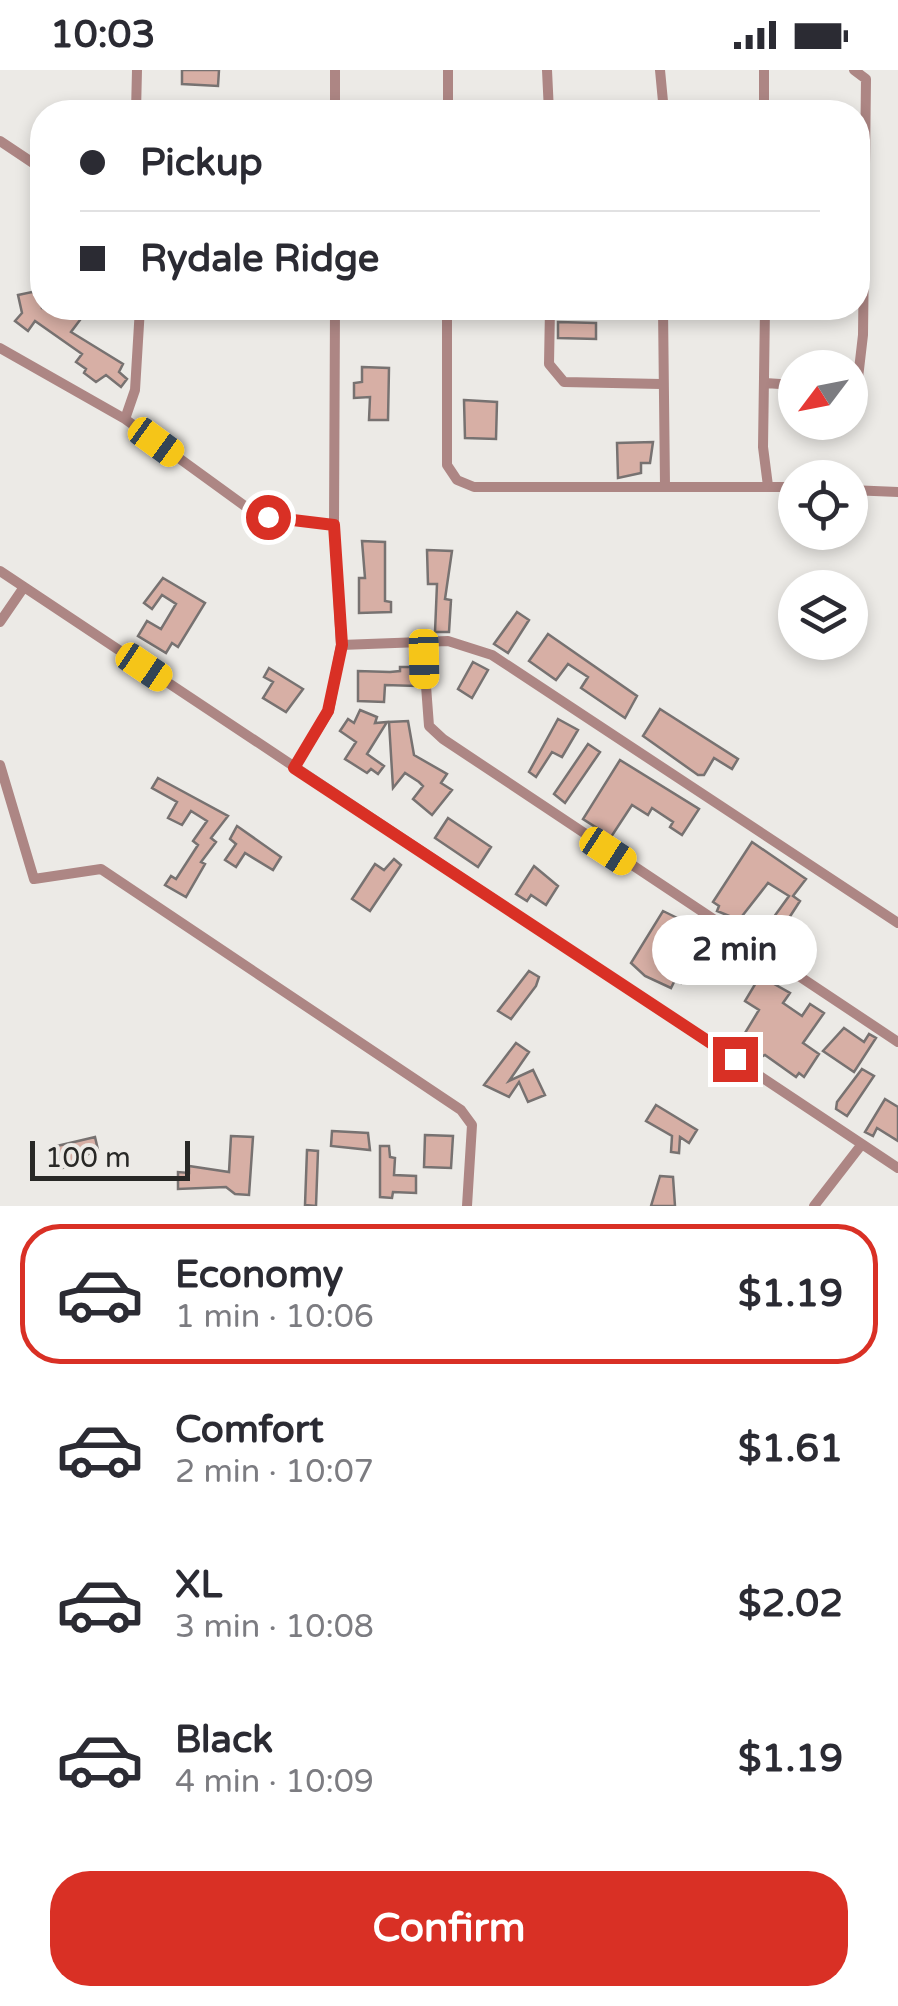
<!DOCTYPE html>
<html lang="en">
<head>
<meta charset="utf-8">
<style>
  body { margin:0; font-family:"Varela Round",sans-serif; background:#f2f2f3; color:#2b2b33; height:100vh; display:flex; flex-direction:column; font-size:38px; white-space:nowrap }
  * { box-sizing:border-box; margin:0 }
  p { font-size:32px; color:#7c7c81 }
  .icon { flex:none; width:55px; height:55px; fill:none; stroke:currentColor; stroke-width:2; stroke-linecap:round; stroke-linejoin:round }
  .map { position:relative; height:1136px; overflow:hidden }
  .drawer { display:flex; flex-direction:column; background:#fff; flex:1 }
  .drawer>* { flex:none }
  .hud { position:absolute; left:30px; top:30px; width:840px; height:220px; border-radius:40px; box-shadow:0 5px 15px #0003; display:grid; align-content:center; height:220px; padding:0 50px; background:#fff }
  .needle { width:65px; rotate:238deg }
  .controls { position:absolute; left:778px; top:280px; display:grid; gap:20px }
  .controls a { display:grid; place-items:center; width:90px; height:90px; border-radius:50%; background:#fff; box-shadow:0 5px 15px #0003; font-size:50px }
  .scale { position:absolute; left:30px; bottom:25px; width:160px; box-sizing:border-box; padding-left:10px; border:5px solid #282826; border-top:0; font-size:28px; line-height:35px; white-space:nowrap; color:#282826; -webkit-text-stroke:8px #eceae6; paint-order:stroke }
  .end { position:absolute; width:45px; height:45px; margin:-22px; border:12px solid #d93025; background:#fff; box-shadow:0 0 0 5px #fff }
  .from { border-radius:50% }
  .bubble { position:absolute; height:70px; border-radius:35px; background:#fff; box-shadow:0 5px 15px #0003; font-size:32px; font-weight:800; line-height:70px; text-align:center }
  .car { position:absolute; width:30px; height:60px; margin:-30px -15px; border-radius:12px; box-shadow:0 0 8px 2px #0007; background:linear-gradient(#f5c518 24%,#345 0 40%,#f5c518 0 76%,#345 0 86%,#f5c518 0) }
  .hud b { display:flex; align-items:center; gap:35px; height:95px; font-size:38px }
  .hud b+b { border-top:2px solid #e1e1e2 }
  .hud i { width:25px; height:25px; background:#2b2b33 }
  ul { padding:18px 0 0; list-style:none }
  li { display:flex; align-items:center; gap:30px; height:140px; margin:0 20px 15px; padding:0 30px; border:5px solid transparent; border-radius:40px }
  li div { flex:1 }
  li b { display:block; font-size:38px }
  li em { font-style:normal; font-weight:800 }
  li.selected { border-color:#d93025 }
  li>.icon { width:90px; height:90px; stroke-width:1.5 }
  .cta { display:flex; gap:20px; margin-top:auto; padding:20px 50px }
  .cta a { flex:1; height:115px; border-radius:40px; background:#d93025; color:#fff; font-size:40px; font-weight:800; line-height:115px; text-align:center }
  .status { display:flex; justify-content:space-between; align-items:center; height:70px; padding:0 50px; background:#fff; direction:ltr }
  .status svg { height:28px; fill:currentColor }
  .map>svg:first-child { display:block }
</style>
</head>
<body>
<div class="status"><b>10:03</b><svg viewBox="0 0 49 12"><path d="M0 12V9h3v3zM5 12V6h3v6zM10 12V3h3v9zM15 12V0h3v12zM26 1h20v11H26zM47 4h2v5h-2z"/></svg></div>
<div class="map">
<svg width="898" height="1136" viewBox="0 0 898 1136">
  <rect width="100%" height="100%" fill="#eceae6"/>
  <!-- building -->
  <path fill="#d7afa5" stroke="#777271" stroke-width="2.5" d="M 182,0 L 219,0 L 218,16 L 182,14 Z
    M 32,222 L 42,227 L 42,238 L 68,238 L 74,242 L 89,238 L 71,262 L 123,294 L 119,302 L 127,309 L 121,317 L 106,305 L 96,312 L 84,303 L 86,299 L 76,292 L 82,284 L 35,251 L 28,261 L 15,251 L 22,243 L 18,225 Z
    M 558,252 L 596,253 L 596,269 L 558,268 Z
    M 362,297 L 389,298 L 388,350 L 369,350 L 370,327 L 354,328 L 354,313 L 362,312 Z
    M 464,330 L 497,332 L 496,369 L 465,368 Z
    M 653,372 L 650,393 L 641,393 L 641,403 L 618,408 L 617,373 Z
    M 362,471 L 385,472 L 385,531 L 391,532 L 391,542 L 359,543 L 359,508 L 365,508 Z
    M 427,480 L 452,481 L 445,529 L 451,530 L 449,562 L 435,562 L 437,514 L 428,514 Z
    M 163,508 L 205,533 L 178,577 L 172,573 L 166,583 L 138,566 L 147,551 L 161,559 L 176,534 L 162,525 L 152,539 L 144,533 Z
    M 517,542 L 529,550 L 508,583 L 494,574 Z
    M 548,564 L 637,626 L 625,648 L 581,618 L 588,607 L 568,594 L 556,610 L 529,591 Z
    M 473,592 L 488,600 L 472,628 L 458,619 Z
    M 400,597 L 416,597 L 417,616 L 385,615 L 384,632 L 358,631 L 358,601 L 390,602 L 400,601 Z
    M 269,598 L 303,619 L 286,642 L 263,628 L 273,612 L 264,607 Z
    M 660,639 L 738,689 L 732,699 L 714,688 L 704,705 L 698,705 L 643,666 Z
    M 360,640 L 377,647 L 375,653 L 387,652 L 367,684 L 384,696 L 378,704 L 371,699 L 367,703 L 345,689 L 356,672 L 340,661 L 348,649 L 354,653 Z
    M 558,649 L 578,660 L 562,687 L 552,682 L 536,707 L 529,702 Z
    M 408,651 L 414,685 L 447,704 L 441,713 L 452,720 L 432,745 L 413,729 L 423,716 L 419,712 L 405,703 L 393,718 L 389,652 Z
    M 588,674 L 600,682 L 565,733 L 554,724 Z
    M 620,690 L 699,739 L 682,765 L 670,757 L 673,752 L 652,738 L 648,745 L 632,735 L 611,767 L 583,749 Z
    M 158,708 L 228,746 L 211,768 L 216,772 L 201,792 L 205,794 L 186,827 L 165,815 L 171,806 L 176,809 L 198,775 L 193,771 L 207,751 L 191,741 L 182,755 L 168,748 L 177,732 L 152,718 Z
    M 448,748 L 491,777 L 478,797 L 435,768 Z
    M 237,756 L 281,787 L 273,800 L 245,783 L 236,797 L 225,790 L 236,774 L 230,769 Z
    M 752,772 L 806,809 L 793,826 L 800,831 L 789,848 L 805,859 L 789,883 L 763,862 L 789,826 L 768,813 L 739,850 L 717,841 L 719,836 L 713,832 Z
    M 394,789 L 401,795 L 370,841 L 352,829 L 375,794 L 384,800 Z
    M 534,796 L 558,816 L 546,835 L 531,825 L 527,831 L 516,824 Z
    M 663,841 L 710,864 L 705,873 L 724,885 L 710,906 L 691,894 L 681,913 L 675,910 L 671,918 L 645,906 L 631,893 Z
    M 529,901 L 539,907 L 536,916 L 511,949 L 498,941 Z
    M 760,906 L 790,923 L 783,933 L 802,946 L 810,934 L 824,943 L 803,973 L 819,984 L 804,1007 L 799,1003 L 796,1007 L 765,985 L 757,989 L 737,976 L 759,940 L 745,931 Z
    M 844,958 L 864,972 L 869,964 L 876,968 L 854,1002 L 823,981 Z
    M 516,973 L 529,982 L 509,1011 L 533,1000 L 545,1025 L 528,1032 L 519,1012 L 509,1027 L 484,1015 Z
    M 862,999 L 874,1006 L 847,1046 L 836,1039 L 837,1032 Z
    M 885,1029 L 898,1037 L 898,1071 L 877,1058 L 873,1066 L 865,1062 Z
    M 656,1035 L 697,1060 L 689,1073 L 680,1067 L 679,1083 L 671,1082 L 672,1066 L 646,1051 Z
    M 332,1061 L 368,1063 L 370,1080 L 331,1076 Z
    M 425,1065 L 453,1066 L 451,1098 L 424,1097 Z
    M 231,1066 L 253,1067 L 249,1125 L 235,1124 L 226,1117 L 178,1119 L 178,1102 L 189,1103 L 189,1096 L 229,1102 Z
    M 95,1067 L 98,1080 L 79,1088 L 80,1094 L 62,1098 L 57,1076 Z
    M 380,1076 L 389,1076 L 390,1087 L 395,1088 L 394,1105 L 416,1106 L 416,1123 L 393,1122 L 392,1128 L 380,1127 Z
    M 307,1080 L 318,1081 L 316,1136 L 305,1135 Z
    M 660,1106 L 673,1107 L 675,1136 L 651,1136 Z"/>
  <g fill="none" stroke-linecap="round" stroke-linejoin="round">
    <!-- street -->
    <path stroke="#ad8684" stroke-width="10" d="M 547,0 L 549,42
      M 660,0 L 664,42
      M 764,0 L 764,42
      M 136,42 L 137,0
      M 335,42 L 335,0
      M 448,42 L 448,0
      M 0,71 L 42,99
      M 447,238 L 447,395 L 457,410 L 474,417 L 795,417
      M 550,238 L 549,294 L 564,312 L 661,314
      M 663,238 L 665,416
      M 765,238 L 763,377 L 768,416
      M 0,278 L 125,349 L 249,439 L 267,447 L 334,455
      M 765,313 L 795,315
      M 850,313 L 858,308 L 863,265 L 866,9 L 854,0
      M 125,349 L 135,320 L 140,238
      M 850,420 L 898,422
      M 0,501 L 898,1098
      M 0,552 L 24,517
      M 341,575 L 448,571 L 492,585 L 898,853
      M 419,575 L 424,589 L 429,656 L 443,669 L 898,972
      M 0,695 L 34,809 L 101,799 L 461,1040 L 472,1055 L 467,1136
      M 294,698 L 329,641 L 341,575 L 334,455 L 335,238
      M 814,1136 L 862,1074"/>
  </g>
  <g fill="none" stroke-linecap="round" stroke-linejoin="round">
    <!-- route -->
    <path stroke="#d93025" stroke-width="12" d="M 268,447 L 334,455 L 342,575 L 328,641 L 294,698 L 735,989"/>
  </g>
</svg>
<div class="controls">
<a><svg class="needle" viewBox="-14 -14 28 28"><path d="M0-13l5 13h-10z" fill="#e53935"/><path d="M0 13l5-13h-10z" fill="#7c7c81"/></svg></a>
<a><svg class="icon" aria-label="locate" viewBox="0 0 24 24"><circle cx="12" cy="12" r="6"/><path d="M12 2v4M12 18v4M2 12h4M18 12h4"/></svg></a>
<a><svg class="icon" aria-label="layers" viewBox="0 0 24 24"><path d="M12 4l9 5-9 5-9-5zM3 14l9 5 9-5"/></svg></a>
</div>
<div class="scale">100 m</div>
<i class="end from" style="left:268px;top:447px"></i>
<i class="end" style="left:735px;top:989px"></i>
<div class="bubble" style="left:652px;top:845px;width:165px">2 min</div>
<i class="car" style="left:156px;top:372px;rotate:126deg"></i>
<i class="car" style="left:424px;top:589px;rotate:179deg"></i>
<i class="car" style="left:144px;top:597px;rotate:124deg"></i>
<i class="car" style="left:608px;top:781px;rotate:123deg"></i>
<div class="hud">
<b><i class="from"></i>Pickup</b>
<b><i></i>Rydale Ridge</b>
</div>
</div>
<section class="drawer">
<ul>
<li class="selected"><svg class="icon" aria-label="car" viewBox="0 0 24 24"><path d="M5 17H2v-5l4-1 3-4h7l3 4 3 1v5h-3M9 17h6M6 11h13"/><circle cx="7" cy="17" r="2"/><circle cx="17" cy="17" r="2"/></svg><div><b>Economy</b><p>1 min · 10:06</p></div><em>$1.19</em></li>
<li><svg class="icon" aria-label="car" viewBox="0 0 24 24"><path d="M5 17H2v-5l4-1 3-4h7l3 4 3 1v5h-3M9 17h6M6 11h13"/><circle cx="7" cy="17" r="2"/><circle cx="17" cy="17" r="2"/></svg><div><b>Comfort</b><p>2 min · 10:07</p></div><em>$1.61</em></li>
<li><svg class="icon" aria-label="car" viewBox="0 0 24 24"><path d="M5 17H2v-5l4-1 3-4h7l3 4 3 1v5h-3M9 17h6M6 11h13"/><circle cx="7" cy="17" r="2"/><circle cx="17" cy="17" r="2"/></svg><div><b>XL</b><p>3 min · 10:08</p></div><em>$2.02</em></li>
<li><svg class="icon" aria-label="car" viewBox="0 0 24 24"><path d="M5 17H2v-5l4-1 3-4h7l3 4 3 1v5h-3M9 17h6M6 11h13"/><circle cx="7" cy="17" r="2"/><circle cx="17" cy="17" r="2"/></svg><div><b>Black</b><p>4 min · 10:09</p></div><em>$1.19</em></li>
</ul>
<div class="cta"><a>Confirm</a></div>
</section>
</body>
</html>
